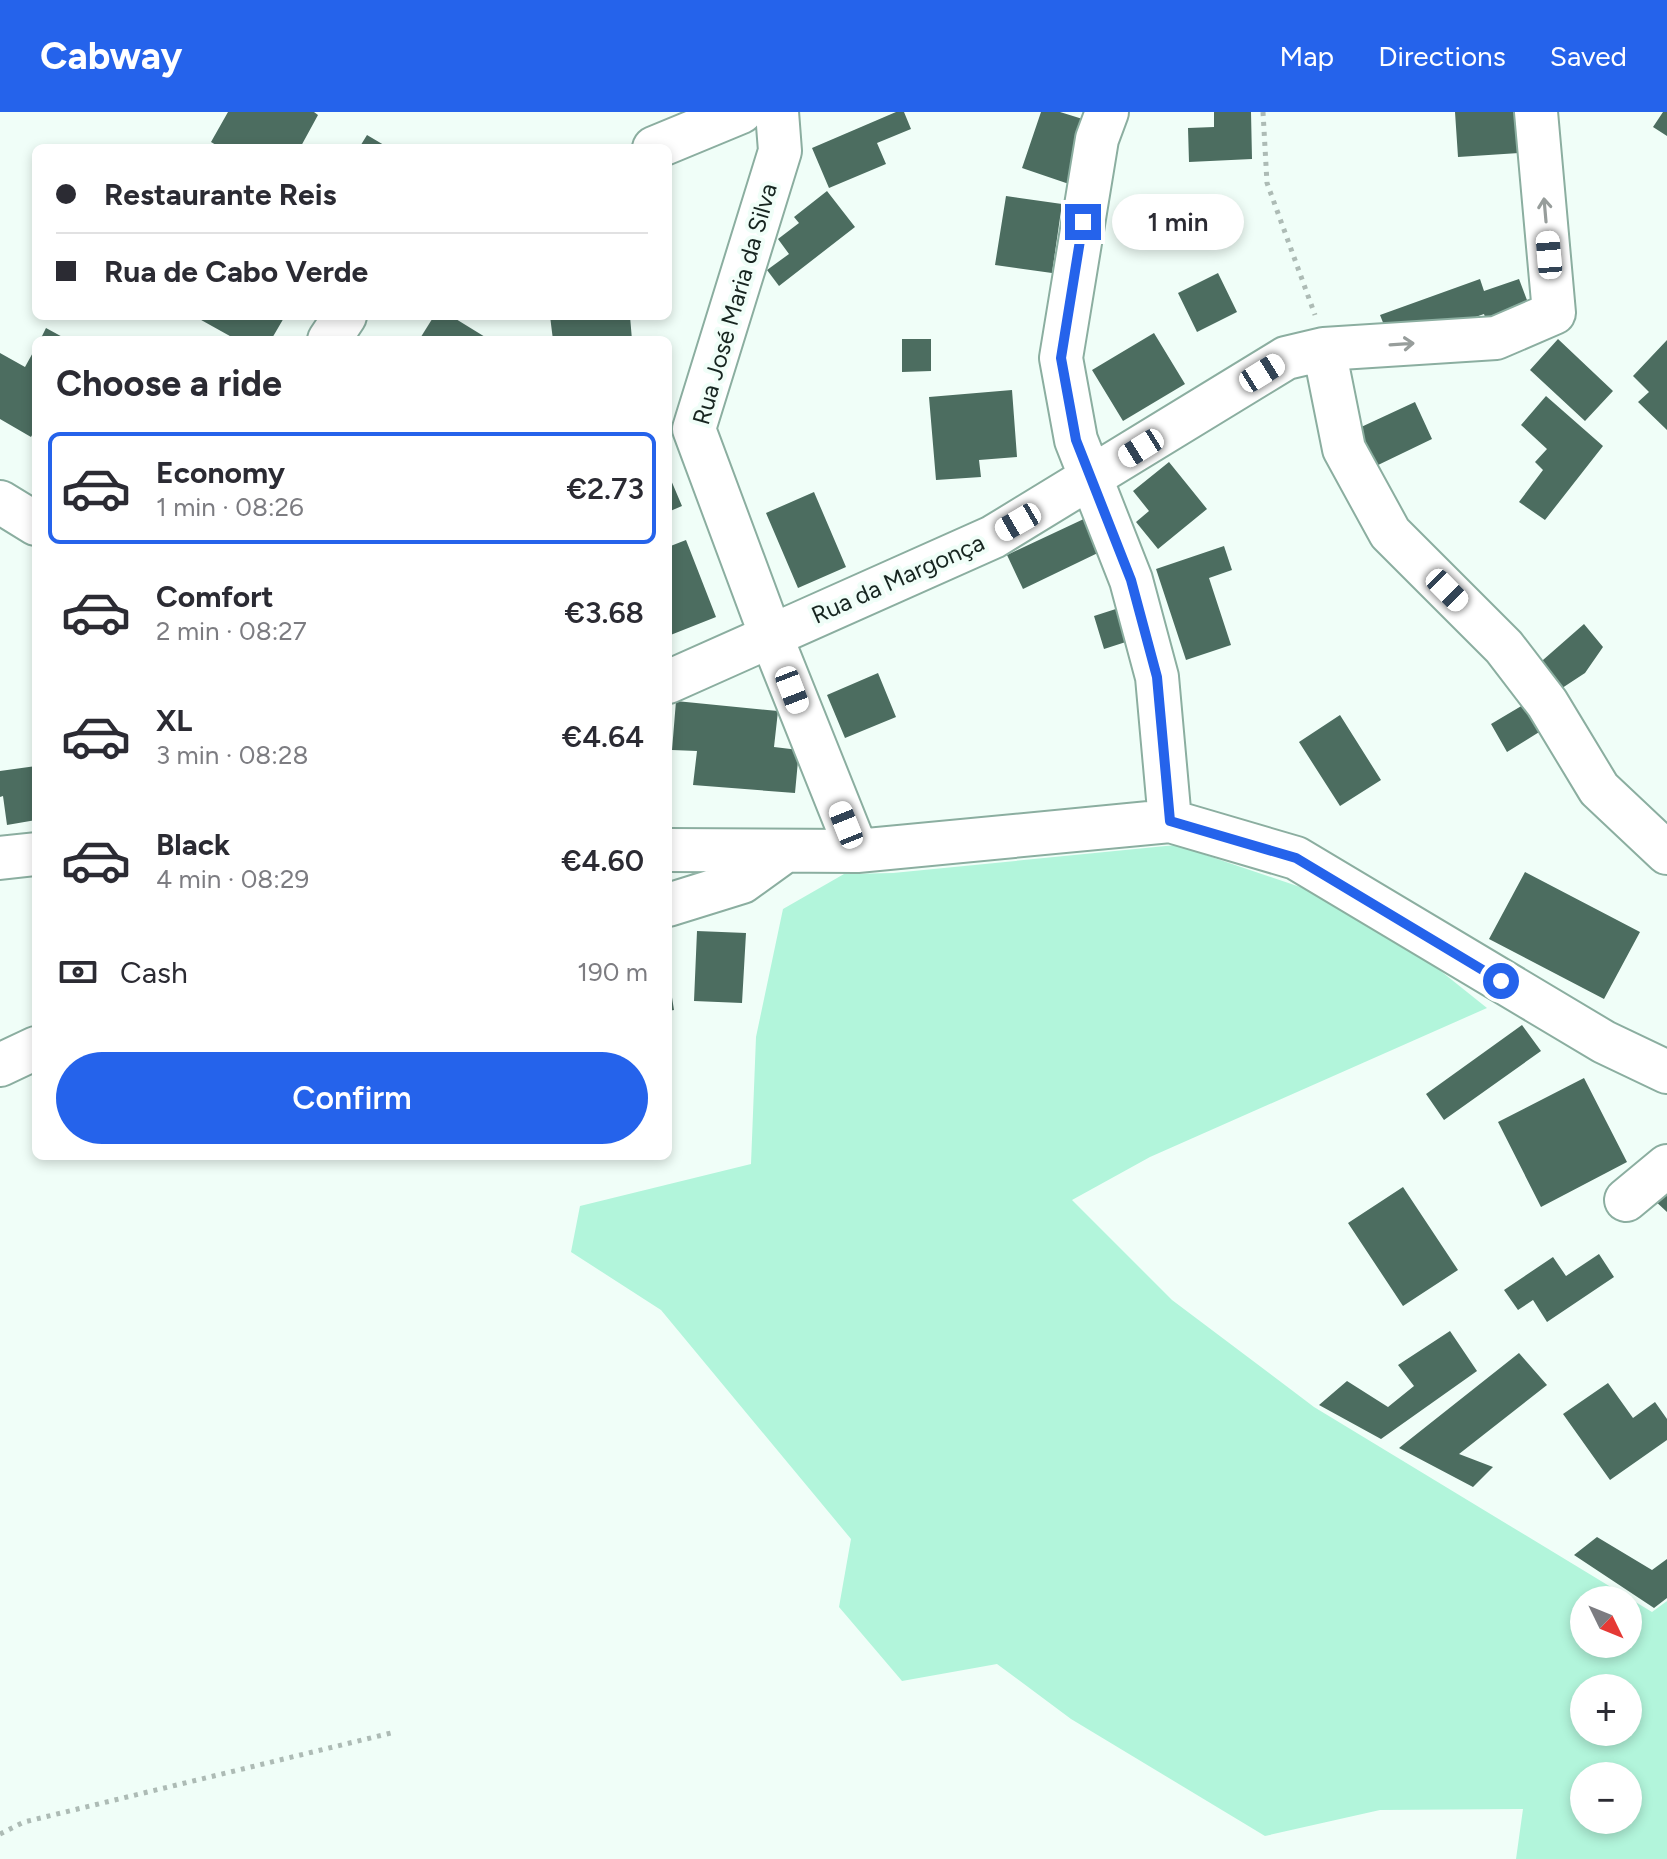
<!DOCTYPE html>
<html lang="en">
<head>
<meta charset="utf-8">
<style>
  body { margin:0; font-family:Figtree,sans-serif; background:#f2f2f3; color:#2b2b33; height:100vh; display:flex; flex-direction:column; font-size:30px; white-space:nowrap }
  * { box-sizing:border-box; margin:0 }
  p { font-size:26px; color:#7c7c81 }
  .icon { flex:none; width:44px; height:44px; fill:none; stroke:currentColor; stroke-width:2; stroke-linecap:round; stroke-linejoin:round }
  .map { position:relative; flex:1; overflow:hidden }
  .sheet { position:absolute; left:32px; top:224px; width:640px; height:824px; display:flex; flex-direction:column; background:#fff; border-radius:12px; box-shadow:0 4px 12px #0003 }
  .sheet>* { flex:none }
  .top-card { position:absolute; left:32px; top:32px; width:640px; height:176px; border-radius:12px; box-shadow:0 4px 12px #0003; display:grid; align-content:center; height:176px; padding:0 24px; background:#fff }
  .needle { width:52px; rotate:133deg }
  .buttons { position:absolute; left:1570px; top:1474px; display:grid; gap:16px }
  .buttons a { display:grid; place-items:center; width:72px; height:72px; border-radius:50%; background:#fff; box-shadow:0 4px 12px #0003; font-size:40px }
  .end { position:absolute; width:36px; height:36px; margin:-18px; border:10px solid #2563eb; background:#fff; box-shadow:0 0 0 4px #fff }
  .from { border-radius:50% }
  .bubble { position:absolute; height:56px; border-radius:28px; background:#fff; box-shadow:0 4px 12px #0003; font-size:26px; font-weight:600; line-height:56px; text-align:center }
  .car { position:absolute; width:24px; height:48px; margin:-24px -12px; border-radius:10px; box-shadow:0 0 6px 2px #0007; background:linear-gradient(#fff 24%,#345 0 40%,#fff 0 76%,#345 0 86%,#fff 0) }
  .top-card b { display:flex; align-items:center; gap:28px; height:76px; font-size:30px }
  .top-card b+b { border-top:2px solid #e1e1e2 }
  .top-card i { width:20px; height:20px; background:#2b2b33 }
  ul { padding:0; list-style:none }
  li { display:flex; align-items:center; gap:24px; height:112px; margin:0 16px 12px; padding:0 8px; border:4px solid transparent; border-radius:12px }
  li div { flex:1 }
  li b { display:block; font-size:30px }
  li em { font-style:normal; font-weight:600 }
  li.active { border-color:#2563eb }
  li>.icon { width:72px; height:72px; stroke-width:1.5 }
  h2 { padding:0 24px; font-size:36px; line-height:96px }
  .pay { display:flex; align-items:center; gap:20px; height:88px; padding:0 24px; font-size:30px }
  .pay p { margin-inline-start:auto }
  .cta { display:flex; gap:16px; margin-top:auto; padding:16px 24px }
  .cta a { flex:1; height:92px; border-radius:48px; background:#2563eb; color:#fff; font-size:32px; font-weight:600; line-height:92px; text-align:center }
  header { display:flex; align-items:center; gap:48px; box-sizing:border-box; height:112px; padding:0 40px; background:#2563eb; color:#fff }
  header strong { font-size:38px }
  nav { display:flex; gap:44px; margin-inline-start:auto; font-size:28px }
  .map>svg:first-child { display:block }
</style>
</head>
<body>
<header>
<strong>Cabway</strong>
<nav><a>Map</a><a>Directions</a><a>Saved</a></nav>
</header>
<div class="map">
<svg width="1667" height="1747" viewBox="0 0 1667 1747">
  <rect width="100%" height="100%" fill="#f0fef8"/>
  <!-- green -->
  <path fill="#b2f5db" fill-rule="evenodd" d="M 1176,733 L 1309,778 L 1417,840 L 1487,896 L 1150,1045 L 1072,1088 L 1172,1188 L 1314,1295 L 1652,1500 L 1667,1489 L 1667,1747 L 1516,1747 L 1523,1697 L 1380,1698 L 1265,1724 L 1071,1607 L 997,1552 L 902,1569 L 839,1495 L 851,1427 L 661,1198 L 571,1140 L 580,1094 L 751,1052 L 756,925 L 783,797 L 844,762 L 893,761 ZM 1584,1488 L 1628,1488 L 1628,1532 L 1584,1532 ZM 1584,1576 L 1628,1576 L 1628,1620 L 1584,1620 ZM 1584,1664 L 1628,1664 L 1628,1708 L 1584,1708 Z"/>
  <!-- building -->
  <path fill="#4c6d60" d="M 228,0 L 314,0 L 318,3 L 300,36 L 221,36 L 211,30 Z
    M 896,0 L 904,0 L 911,17 L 877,31 L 886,52 L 829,76 L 812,36 Z
    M 1041,0 L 1060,0 L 1089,9 L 1069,72 L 1022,56 Z
    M 1214,0 L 1251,0 L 1252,47 L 1189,50 L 1188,16 L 1214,15 Z
    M 1455,0 L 1516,0 L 1519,41 L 1458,45 Z
    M 1663,0 L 1667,0 L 1667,24 L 1653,15 Z
    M 367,23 L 389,36 L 359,36 Z
    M 827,79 L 855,115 L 779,174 L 767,158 L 789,142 L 778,127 L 799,111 L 794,105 Z
    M 1006,84 L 1062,92 L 1052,161 L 995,153 Z
    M 1218,161 L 1237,200 L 1197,220 L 1178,181 Z
    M 1480,167 L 1484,179 L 1519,167 L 1530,196 L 1487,211 L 1484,202 L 1415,226 L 1388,223 L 1380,203 Z
    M 194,204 L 285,204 L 271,228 L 237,228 Z
    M 434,204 L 451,204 L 490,228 L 419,228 Z
    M 550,204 L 630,204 L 632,228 L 553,228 Z
    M 46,216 L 68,228 L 40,228 Z
    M 1154,221 L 1185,272 L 1123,309 L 1092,258 Z
    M 902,227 L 931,227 L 931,259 L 902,260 Z
    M 1558,227 L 1613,279 L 1585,309 L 1530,258 Z
    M 1667,228 L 1667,318 L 1638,290 L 1649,280 L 1633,264 Z
    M 36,235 L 36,316 L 31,325 L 0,307 L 0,241 L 25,255 Z
    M 1012,278 L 1017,345 L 979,348 L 981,365 L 936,368 L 929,285 Z
    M 1546,284 L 1603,334 L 1545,408 L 1519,390 L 1543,358 L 1535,350 L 1547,337 L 1521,313 Z
    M 1415,290 L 1432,327 L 1376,354 L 1359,316 Z
    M 1169,350 L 1207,397 L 1158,437 L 1136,410 L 1149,399 L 1133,379 Z
    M 668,361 L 682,394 L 668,400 Z
    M 814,380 L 846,455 L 798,476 L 766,401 Z
    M 1088,405 L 1104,438 L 1023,477 L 1007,443 Z
    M 686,428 L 716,505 L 668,524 L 668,435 Z
    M 1224,434 L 1232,458 L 1209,466 L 1231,533 L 1186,548 L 1156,457 Z
    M 1122,495 L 1132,528 L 1104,537 L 1094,504 Z
    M 1584,512 L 1603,535 L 1585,561 L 1553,582 L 1535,555 Z
    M 878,561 L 896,605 L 845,626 L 827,583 Z
    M 676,589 L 778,599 L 774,635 L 799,638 L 795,681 L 693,673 L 697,639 L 672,638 Z
    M 1528,590 L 1544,617 L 1507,640 L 1491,612 Z
    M 1340,603 L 1381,668 L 1340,694 L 1299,630 Z
    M 36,654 L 36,708 L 7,713 L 3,684 L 0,685 L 0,659 Z
    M 1525,760 L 1640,820 L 1604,887 L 1489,827 Z
    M 697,819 L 746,821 L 742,891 L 694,889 Z
    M 668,860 L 674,898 L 668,899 Z
    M 1522,913 L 1541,939 L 1444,1008 L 1426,982 Z
    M 1584,966 L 1627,1050 L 1541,1095 L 1498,1010 Z
    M 1667,1073 L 1667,1100 L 1652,1086 Z
    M 1403,1075 L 1458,1158 L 1403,1194 L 1348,1111 Z
    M 1599,1142 L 1614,1165 L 1547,1210 L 1533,1188 L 1518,1198 L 1504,1178 L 1553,1145 L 1566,1164 Z
    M 1450,1219 L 1477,1259 L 1381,1327 L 1319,1293 L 1347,1269 L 1388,1295 L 1414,1274 L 1398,1253 Z
    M 1519,1241 L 1547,1273 L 1459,1342 L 1493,1355 L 1473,1375 L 1399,1336 Z
    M 1608,1271 L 1633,1306 L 1655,1290 L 1667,1307 L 1667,1328 L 1610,1368 L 1563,1302 Z
    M 1597,1425 L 1652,1458 L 1667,1447 L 1667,1486 L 1654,1496 L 1574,1443 Z"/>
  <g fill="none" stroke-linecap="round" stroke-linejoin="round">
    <!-- minor casing -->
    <g stroke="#8baea0" stroke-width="46">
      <path id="minor" d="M 777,0 L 780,39 L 694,317 L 771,524 L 857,739
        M 1107,0 L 1097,27 L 1061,246 L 1076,328 L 1131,468 L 1157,565 L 1170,709
        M 654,36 L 741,0
        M 329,228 L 345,204
        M 1324,237 L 1344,337 L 1390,421 L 1504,535 L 1547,591 L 1599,677 L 1667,741
        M 0,390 L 36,412
        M 668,570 L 993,425 L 1286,246 L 1324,237 L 1496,226 L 1554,201 L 1536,0
        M 668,738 L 857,739 L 1170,709 L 1296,746 L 1604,930 L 1667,960
        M 0,746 L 36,742
        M 668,793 L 742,770 L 785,739
        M 0,953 L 36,936
        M 1626,1088 L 1667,1054"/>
    </g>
    <!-- path -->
    <path stroke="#adbbb5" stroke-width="5" stroke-dasharray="4 6" stroke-linecap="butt" d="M 1263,0 L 1267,71 L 1315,203
      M 0,1722 L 24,1710 L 391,1621"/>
    <!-- minor -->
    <use href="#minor" stroke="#fff" stroke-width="42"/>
  </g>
  <!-- one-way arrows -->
  <defs><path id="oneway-shaft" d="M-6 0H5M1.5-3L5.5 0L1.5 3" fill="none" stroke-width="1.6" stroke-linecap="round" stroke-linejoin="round" transform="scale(2)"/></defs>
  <g stroke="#979d9b">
    <use href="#oneway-shaft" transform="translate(1545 98) rotate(-95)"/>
    <use href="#oneway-shaft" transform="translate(1402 232) rotate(-4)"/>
  </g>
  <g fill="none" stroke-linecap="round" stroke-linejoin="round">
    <!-- route -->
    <path stroke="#2563eb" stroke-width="10" d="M 1083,110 L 1061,246 L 1076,328 L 1131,468 L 1157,565 L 1170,709 L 1296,746 L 1501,869"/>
  </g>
  <g text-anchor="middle" stroke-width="8" stroke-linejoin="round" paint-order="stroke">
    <!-- street labels -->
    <g font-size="24" fill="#172520" stroke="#f0fef8">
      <text transform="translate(735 192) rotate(-74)" y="8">Rua José Maria da Silva</text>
      <text transform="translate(898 467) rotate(-24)" y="8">Rua da Margonça</text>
    </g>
  </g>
</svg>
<div class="buttons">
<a><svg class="needle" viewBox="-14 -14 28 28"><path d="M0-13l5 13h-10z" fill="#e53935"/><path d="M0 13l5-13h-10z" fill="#7c7c81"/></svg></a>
<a>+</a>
<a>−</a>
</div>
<i class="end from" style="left:1501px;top:869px"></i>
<i class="end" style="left:1083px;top:110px"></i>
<div class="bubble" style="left:1112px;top:82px;width:132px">1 min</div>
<i class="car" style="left:1549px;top:143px;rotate:355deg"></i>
<i class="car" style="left:1262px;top:261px;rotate:58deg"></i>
<i class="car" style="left:1141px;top:336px;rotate:238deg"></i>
<i class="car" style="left:1018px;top:410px;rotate:240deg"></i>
<i class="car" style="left:1447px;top:478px;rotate:135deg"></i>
<i class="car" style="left:792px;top:578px;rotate:159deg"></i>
<i class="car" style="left:846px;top:713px;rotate:338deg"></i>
<div class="top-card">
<b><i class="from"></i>Restaurante Reis</b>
<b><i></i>Rua de Cabo Verde</b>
</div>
<section class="sheet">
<h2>Choose a ride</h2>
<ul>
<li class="active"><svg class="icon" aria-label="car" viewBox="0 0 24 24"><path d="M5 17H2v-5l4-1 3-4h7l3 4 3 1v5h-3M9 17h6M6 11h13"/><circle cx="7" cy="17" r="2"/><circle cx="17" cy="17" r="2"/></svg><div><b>Economy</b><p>1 min · 08:26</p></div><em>€2.73</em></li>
<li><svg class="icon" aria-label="car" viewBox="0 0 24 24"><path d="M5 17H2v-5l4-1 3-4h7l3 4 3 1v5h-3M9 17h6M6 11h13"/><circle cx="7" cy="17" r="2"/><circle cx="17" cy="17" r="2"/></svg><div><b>Comfort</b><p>2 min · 08:27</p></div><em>€3.68</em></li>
<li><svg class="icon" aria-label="car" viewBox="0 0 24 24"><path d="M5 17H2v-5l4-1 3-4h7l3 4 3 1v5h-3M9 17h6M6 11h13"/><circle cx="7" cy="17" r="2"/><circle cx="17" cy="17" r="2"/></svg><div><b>XL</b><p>3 min · 08:28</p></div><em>€4.64</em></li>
<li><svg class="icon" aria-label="car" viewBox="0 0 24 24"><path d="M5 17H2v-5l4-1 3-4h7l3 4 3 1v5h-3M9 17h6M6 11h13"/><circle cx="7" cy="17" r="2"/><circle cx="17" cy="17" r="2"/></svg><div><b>Black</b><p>4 min · 08:29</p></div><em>€4.60</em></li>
</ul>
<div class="pay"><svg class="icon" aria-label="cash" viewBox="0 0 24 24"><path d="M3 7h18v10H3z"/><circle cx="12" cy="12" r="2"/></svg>Cash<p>190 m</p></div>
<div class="cta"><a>Confirm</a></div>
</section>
</div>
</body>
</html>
